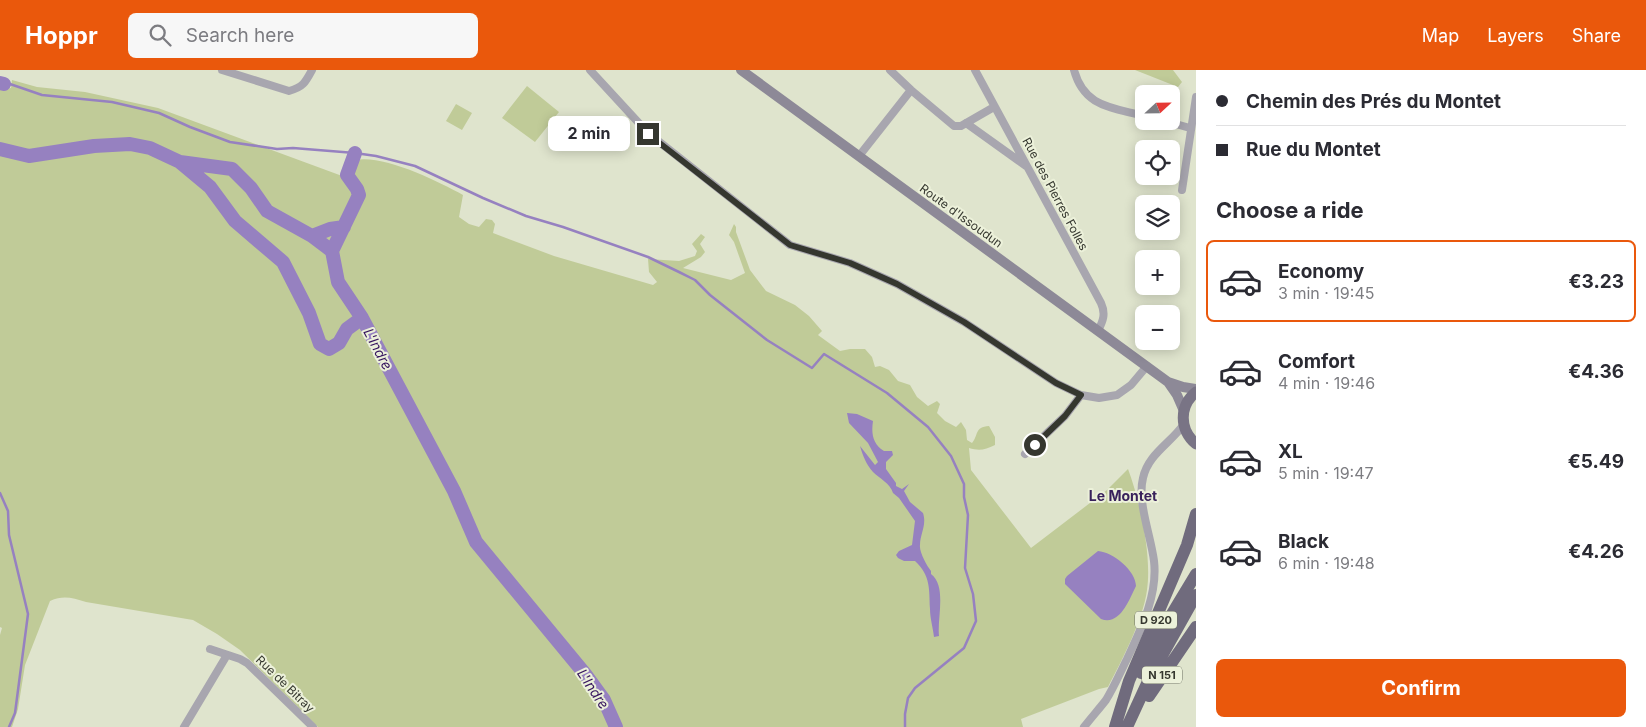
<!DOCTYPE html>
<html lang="en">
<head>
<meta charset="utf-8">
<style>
  body { margin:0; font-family:Inter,sans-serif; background:#f7f7f7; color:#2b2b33; height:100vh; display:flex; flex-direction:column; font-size:19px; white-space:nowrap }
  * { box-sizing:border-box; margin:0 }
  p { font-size:16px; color:#7c7c81 }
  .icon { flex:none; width:28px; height:28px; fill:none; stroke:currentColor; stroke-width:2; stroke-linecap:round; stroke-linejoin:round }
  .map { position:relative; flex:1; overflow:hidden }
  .side { display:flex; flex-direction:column; background:#fff; width:450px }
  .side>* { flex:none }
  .banner { display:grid; align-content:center; height:110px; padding:0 20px; background:#fff }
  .needle { width:32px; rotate:68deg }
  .buttons { position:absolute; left:1135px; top:15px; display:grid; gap:10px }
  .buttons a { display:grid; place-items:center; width:45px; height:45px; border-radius:8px; background:#fff; box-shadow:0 2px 12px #0003; font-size:25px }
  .end { position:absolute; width:22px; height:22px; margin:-11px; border:6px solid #35372f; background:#fff; box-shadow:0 0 0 2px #fff }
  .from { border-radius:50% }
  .bubble { position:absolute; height:35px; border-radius:8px; background:#fff; box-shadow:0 2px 12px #0003; font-size:16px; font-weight:700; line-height:35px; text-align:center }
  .banner b { display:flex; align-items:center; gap:18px; height:48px; font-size:19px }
  .banner b+b { border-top:1px solid #e1e1e2 }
  .banner i { width:12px; height:12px; background:#2b2b33 }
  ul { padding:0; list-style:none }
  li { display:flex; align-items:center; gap:15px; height:82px; margin:0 10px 8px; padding:0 10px; border:2px solid transparent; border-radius:8px }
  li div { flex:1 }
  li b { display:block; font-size:19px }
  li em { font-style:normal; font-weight:700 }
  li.selected { border-color:#ea580c }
  li>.icon { width:45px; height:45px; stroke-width:1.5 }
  h2 { padding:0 20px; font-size:22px; line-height:60px }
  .primary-button { display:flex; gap:10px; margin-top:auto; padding:10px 20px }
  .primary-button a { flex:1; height:58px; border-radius:8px; background:#ea580c; color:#fff; font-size:20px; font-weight:700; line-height:58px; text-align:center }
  header { display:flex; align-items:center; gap:30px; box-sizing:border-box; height:70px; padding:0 25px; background:#ea580c; color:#fff }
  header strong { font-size:24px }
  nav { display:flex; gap:28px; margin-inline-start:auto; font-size:18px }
  .search { width:350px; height:45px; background:#f7f7f7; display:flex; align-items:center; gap:12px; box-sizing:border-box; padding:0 18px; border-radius:8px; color:#7c7c81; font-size:19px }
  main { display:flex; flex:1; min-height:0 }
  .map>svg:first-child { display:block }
</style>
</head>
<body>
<header>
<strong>Hoppr</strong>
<div class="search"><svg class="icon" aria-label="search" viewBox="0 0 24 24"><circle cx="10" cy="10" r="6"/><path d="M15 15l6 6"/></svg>Search here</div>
<nav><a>Map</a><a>Layers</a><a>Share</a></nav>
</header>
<main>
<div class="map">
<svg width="1196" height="657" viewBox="0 0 1196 657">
  <rect width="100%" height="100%" fill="#dfe4cd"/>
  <!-- green -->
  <path fill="#c0cb98" d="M 1135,0 L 1173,0 L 1182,12 L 1178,17 Z
    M 12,10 L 37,17 L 85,22 L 158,38 L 353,110 L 351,105 L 356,90 C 385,85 437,111 463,125 L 459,147 L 469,154 L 479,157 L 486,149 L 492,150 L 495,154 L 493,163 L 554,186 L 653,215 L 657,212 L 649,202 L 648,189 L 679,191 L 695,186 L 697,181 L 692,174 L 701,164 L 705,167 L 700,174 L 705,182 L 701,187 L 683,198 L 731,210 L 745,203 L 734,172 L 729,165 L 734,154 L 736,157 L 736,162 L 750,200 L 766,221 L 795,235 L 809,246 L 822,261 L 818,265 L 840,281 L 850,279 L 865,279 L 872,287 L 875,297 L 880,296 L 889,300 L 898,311 L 910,315 L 917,327 L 928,336 L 937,331 L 940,334 L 937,343 L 945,351 L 956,357 L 961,352 L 966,360 L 967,370 L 972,373 C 979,365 974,357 989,356 L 995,367 L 995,375 C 985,380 979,381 969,378 L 971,400 L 1031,478 L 1107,420 L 1128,399 C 1140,431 1152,486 1147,520 C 1143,550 1122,590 1108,617 L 1099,619 L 1021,649 L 1023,657 L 318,657 L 240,580 L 217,564 L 193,550 L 86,532 C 72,528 64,525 50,531 L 25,595 L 18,639 L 12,657 L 0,657 L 0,565 L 2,558 L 0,557 L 0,13 L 3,13 L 3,19 L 11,18 Z
    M 527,16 L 559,42 L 535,72 L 502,48 Z
    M 456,34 L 472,43 L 462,60 L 446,51 Z"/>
  <!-- water -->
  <path fill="#9681c0" d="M 847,343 L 857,344 L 873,351 C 871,364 873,374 884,381 L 892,381 L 893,385 L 886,392 L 886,399 L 896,413 L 896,416 L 902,419 L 909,414 L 904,421 L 910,432 L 923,443 C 927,455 920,464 920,475 C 919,482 927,496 931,501 L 931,504 C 947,516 937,548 939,566 L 934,567 C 933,558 930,548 930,539 C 929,519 931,506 915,491 L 904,491 L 898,488 L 896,485 L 899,481 L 912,475 L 915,451 L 899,428 L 893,423 C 890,413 880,409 873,402 C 866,394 863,386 860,376 L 875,395 L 878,392 L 868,373 L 849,353 Z
    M 1098,481 C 1113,482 1136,501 1136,516 C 1129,530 1120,556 1101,549 L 1065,514 L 1065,509 L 1067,506 Z"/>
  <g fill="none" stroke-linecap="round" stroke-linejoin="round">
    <!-- stream -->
    <path stroke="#9681c0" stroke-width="2.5" d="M 10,14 L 42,25 L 112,32 L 159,43 L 190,57 L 230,72 L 277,79 L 293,78 L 355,83 L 376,86 L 415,96 L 483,128 L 526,146 L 563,157 L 648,187 L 679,202 L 695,210 L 710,225 L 767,270 L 812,298 L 824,284 L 887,323 L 928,357 L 951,386 L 964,414 L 964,427 L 968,445 L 965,498 L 973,524 L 976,551 L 964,578 L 915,618 L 908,628 L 905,644 L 905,657
      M 0,423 L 8,441 L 9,465 L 28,544 L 15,643 L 9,657"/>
    <!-- river -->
    <path stroke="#9681c0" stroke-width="14" d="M 0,13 L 4,14
      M 0,79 L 29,86 L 94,76 L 130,74 L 150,78 L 180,92 L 210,117 L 235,151 L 283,192 L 309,243 L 320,274 L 329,279 L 339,273 L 347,259 L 362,248
      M 180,92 L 232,99 L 251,118 L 267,141 L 312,166 L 332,181 L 338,212 L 362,248 L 454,421 L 476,472 L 585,604 L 604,630 L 616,657
      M 312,166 L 330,159 L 344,157
      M 332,181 L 359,125 L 357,119 L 347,105 L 355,83"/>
    <!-- minor -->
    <path stroke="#a8a6af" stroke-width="8" d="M 222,0 L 289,21 C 303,17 305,13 312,0
      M 590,0 L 648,63 L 790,175 L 850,193 L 897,214 L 964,252 L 1056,313 L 1081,325 L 1099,328 L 1117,325 L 1131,315 L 1147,296
      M 890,0 L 911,20 L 954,56 L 961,56 L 994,37
      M 975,0 L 1101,233 C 1106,244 1103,251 1098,261
      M 1074,0 C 1084,37 1111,37 1144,46
      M 1165,51 L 1190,58
      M 966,53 L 1026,96
      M 859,86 L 911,20
      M 1182,120 L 1196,27
      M 1025,384 L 1065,346 L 1081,325
      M 210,579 L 240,589 L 247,593 L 313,657
      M 184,657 L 227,585
      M 1084,657 C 1091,648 1099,639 1106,630 C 1114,617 1120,603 1127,589 C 1141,559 1158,525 1154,491 C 1151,466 1137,432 1143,408 C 1148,384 1171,373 1184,354"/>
    <!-- secondary -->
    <path stroke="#8d8997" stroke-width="10" d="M 741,0 L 1168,312 L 1177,325 L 1184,341
      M 1168,312 L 1183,317 L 1196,319"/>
    <!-- primary -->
    <path stroke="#797485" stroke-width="11" d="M 1196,322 C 1179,336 1179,359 1196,374"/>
    <!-- trunk -->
    <path stroke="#706b7d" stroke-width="12" d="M 1141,603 L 1167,552 L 1196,504
      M 1149,626 L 1196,557
      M 1115,657 L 1129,611 L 1187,475 L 1196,444
      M 1127,657 L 1150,607 L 1196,525"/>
  </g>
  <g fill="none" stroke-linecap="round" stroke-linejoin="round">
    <!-- route -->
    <path stroke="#35372f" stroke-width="6" d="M 648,64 L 790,175 L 850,193 L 897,214 L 964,252 L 1056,313 L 1081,325 L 1065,346 L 1035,375"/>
  </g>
  <g text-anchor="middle" stroke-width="4" stroke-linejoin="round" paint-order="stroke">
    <!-- shield labels -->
    <g fill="#ecf1da" stroke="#6c6f62" stroke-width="1">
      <rect x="1135" y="541.5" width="42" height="17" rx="4"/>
      <rect x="1142" y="596.5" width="40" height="17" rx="4"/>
    </g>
    <g font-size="11" font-weight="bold" fill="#35372f">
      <text x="1156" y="554">D 920</text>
      <text x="1162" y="609">N 151</text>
    </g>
    <!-- street labels -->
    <g font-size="12" fill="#35372f" stroke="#ecf1da">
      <text transform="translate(1055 124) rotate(62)" y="4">Rue des Pierres Folles</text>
      <text transform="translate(961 146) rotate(36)" y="4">Route d'Issoudun</text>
      <text transform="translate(285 614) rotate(44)" y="4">Rue de Bitray</text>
    </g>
    <!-- water labels -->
    <g font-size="14" font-style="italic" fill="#35135e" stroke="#ecf1da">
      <text transform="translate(378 279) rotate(62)" y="5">L'Indre</text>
      <text transform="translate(593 619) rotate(56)" y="5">L'Indre</text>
    </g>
    <!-- neighbourhood labels -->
    <g font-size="14" font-weight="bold" fill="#38215b" stroke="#ecf1da">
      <text x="1123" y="431">Le Montet</text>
    </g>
  </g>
</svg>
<div class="buttons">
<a><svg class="needle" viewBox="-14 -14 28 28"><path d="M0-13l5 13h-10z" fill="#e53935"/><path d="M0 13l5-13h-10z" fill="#7c7c81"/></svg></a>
<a><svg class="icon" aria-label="locate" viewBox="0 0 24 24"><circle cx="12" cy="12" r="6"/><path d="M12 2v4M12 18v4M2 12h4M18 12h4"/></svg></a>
<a><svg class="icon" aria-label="layers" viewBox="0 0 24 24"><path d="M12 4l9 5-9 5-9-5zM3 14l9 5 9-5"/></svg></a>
<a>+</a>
<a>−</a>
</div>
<i class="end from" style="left:1035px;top:375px"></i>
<i class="end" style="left:648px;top:64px"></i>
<div class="bubble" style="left:548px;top:46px;width:82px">2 min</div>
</div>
<section class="side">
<div class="banner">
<b><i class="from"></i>Chemin des Prés du Montet</b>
<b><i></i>Rue du Montet</b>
</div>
<h2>Choose a ride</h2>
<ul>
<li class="selected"><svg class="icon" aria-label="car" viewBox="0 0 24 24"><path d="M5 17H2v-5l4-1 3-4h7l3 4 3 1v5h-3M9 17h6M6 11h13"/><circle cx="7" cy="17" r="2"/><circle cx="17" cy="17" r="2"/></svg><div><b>Economy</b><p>3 min · 19:45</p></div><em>€3.23</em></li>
<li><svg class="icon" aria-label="car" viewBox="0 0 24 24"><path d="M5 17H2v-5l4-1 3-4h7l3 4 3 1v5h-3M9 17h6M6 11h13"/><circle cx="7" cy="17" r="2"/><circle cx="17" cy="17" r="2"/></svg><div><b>Comfort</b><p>4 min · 19:46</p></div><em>€4.36</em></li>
<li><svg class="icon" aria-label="car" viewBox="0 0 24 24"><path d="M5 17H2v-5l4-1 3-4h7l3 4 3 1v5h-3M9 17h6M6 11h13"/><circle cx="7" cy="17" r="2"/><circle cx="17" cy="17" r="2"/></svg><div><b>XL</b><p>5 min · 19:47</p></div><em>€5.49</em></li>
<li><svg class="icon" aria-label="car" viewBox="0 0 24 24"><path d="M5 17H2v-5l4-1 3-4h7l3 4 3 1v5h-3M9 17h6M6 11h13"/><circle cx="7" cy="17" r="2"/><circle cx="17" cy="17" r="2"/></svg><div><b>Black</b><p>6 min · 19:48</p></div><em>€4.26</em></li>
</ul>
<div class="primary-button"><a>Confirm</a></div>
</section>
</main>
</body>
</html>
